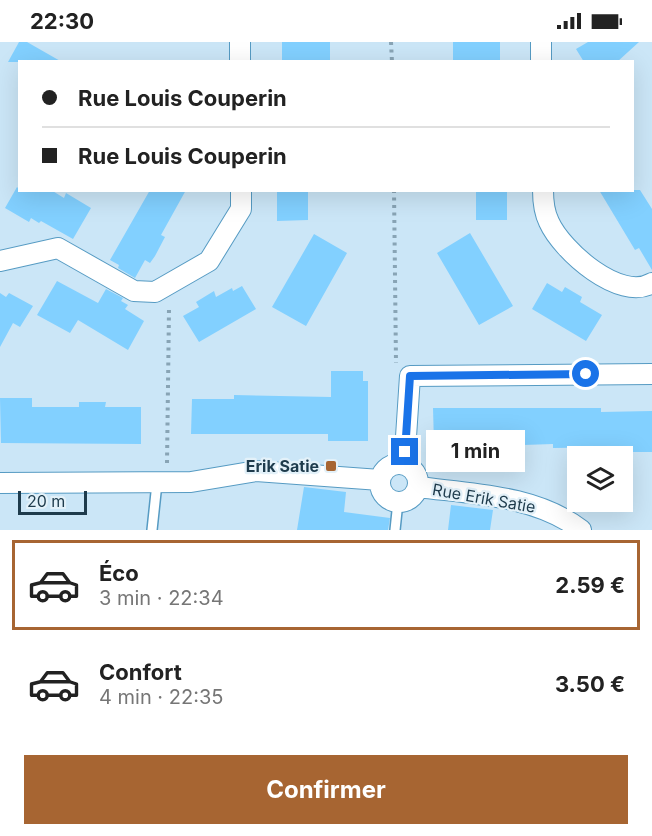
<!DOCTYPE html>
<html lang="fr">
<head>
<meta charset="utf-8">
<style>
  body { margin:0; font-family:Inter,sans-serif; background:#f6f6f6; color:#222; height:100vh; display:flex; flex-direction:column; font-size:22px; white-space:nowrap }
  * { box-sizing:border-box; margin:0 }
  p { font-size:20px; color:#767676 }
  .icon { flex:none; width:33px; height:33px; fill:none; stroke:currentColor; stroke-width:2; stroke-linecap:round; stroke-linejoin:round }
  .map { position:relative; height:488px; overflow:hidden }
  .sheet { display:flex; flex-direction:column; background:#fff; flex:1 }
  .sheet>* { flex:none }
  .hud { position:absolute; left:18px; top:18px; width:616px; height:132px; border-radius:0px; box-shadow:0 6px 24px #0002; display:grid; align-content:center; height:132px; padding:0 24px; background:#fff }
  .fabs { position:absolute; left:567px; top:404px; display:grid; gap:12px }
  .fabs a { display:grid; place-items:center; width:66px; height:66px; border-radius:0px; background:#fff; box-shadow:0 6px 24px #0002; font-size:30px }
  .scale { position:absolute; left:18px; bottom:15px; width:69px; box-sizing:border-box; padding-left:6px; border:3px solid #1e3b4c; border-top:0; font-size:16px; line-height:21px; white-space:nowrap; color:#1e3b4c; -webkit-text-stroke:4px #e3f1f9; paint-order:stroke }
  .end { position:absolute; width:27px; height:27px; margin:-14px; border:8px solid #1a73e8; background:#fff; box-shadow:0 0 0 3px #fff }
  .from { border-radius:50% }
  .bubble { position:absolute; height:42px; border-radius:0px; background:#fff; box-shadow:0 6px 24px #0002; font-size:20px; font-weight:700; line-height:42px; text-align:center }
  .hud b { display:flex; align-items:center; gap:21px; height:57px; font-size:22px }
  .hud b+b { border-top:2px solid #e0e0e0 }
  .hud i { width:15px; height:15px; background:#222 }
  ul { padding:10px 0 0; list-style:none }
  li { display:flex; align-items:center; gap:18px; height:90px; margin:0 12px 9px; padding:0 12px; border:3px solid transparent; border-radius:0px }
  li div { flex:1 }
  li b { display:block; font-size:22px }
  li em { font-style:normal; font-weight:700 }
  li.active { border-color:#a76532 }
  li>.icon { width:54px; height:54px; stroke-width:1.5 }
  .action { display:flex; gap:12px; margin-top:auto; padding:12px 24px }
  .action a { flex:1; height:69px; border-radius:0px; background:#a76532; color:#fff; font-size:24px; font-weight:700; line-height:69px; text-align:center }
  .status { display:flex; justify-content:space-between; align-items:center; height:42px; padding:0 30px; background:#fff; direction:ltr }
  .status svg { height:16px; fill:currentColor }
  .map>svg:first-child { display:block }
</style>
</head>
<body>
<div class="status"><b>22:30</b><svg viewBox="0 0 49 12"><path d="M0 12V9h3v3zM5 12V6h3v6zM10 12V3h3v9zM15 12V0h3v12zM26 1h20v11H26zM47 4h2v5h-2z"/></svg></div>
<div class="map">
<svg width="652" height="488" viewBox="0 0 652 488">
  <rect width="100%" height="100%" fill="#cbe6f7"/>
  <!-- building -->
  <path fill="#82d0ff" d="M 19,0 L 27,0 L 62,20 L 8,20 Z
    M 282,0 L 330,0 L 330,20 L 282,20 Z
    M 453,0 L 500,0 L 500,20 L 453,20 Z
    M 588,0 L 639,0 L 617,20 L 584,20 L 576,7 Z
    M 17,145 L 20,148 L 51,148 L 64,156 L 66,151 L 91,166 L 73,197 L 41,179 L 39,181 L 31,176 L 29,180 L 5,166 Z
    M 150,148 L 186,148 L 161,193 L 165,195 L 155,214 L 150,221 L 145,218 L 135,236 L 118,226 L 119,223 L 110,218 Z
    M 599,148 L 640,148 L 652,167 L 652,228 L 639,206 L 635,208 Z
    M 476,149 L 507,149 L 507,178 L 476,178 Z
    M 277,150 L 308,150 L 308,178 L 277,179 Z
    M 470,191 L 513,264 L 479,283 L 437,211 Z
    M 314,192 L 347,211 L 306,284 L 272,265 Z
    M 57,239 L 98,261 L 106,247 L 123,256 L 121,259 L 128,263 L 125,267 L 144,279 L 128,308 L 78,278 L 70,291 L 37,273 Z
    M 547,241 L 562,250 L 565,245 L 582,255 L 580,260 L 602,273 L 586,299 L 532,267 Z
    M 242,244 L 256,267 L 199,300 L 183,274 L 199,265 L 196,260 L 214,249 L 216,255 L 232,246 L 233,249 Z
    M 0,251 L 6,255 L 9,251 L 33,264 L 20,285 L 13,281 L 0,305 Z
    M 331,329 L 363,329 L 363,339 L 368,339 L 368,399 L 328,399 L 328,392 L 191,392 L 192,357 L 234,357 L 234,353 L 331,355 Z
    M 0,356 L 32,356 L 32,365 L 79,365 L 79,360 L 106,360 L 105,365 L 141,365 L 141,402 L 1,401 Z
    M 433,366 L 601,366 L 601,370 L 652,369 L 652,410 L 621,410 L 621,405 L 553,406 L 553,402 L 469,405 L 469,401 L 434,402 Z
    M 304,445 L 346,450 L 344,470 L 390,476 L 388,488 L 297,488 Z
    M 451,463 L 493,468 L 490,488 L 448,488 Z"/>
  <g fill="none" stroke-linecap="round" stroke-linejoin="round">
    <!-- service casing -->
    <g stroke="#569bc3" stroke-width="12">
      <path id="service" d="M 152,488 L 157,441
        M 395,488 L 397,469 L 395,460"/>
    </g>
    <!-- minor casing -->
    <g stroke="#569bc3" stroke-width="22">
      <path id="minor" d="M 240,0 L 240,20
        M 541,0 L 541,20
        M 543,148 C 543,160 544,170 549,180 C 562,209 620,260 652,241
        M 0,219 L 58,206 L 134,249 L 155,250 L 209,219 L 241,167 L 241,148
        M380 441a19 19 0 1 1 38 0a19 19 0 1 1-38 0Z
        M 402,422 L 405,410 L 410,334 L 652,332
        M 0,441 L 191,440 L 256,429 L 380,438
        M 418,445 C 472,452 536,453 581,488"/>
    </g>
    <!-- path -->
    <path stroke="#88a4b5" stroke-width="4" stroke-dasharray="3 4.5" stroke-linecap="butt" d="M 391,0 L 392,20
      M 394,148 L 396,321
      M 167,421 L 169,267"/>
    <!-- service -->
    <use href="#service" stroke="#fff" stroke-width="9"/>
    <!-- minor -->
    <use href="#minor" stroke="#fff" stroke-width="20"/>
  </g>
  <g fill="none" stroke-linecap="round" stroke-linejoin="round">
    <!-- route -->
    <path stroke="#1a73e8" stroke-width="8" d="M 405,410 L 410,334 L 586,332"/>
  </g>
  <!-- markers -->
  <rect fill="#a76532" stroke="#e3f1f9" stroke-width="2" x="325" y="418" width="12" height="12" rx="3"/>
  <g text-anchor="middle" stroke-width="4.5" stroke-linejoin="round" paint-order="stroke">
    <!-- poi labels -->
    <g font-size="16" font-weight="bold" fill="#1e3b4c" stroke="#e3f1f9" text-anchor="end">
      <text x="319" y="430">Erik Satie</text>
    </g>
    <!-- street labels -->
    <g font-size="16" fill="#1e3b4c" stroke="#e3f1f9">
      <text transform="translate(484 456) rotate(10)" y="6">Rue Erik Satie</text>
    </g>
  </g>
</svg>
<div class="fabs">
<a><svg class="icon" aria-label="layers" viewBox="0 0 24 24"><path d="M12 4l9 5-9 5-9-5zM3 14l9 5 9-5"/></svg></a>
</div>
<div class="scale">20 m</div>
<i class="end from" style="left:586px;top:332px"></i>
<i class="end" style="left:405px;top:410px"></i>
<div class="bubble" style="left:426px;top:388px;width:99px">1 min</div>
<div class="hud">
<b><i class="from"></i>Rue Louis Couperin</b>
<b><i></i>Rue Louis Couperin</b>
</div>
</div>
<section class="sheet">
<ul>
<li class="active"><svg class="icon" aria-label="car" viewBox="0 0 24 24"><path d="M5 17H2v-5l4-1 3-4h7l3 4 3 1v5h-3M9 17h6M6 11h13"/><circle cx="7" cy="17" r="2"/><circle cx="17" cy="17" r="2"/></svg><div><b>Éco</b><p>3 min · 22:34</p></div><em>2.59 €</em></li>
<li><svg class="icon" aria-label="car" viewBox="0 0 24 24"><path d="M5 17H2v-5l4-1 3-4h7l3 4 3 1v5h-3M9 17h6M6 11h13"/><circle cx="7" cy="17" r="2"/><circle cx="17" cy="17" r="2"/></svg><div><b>Confort</b><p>4 min · 22:35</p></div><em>3.50 €</em></li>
</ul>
<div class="action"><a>Confirmer</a></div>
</section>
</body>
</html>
